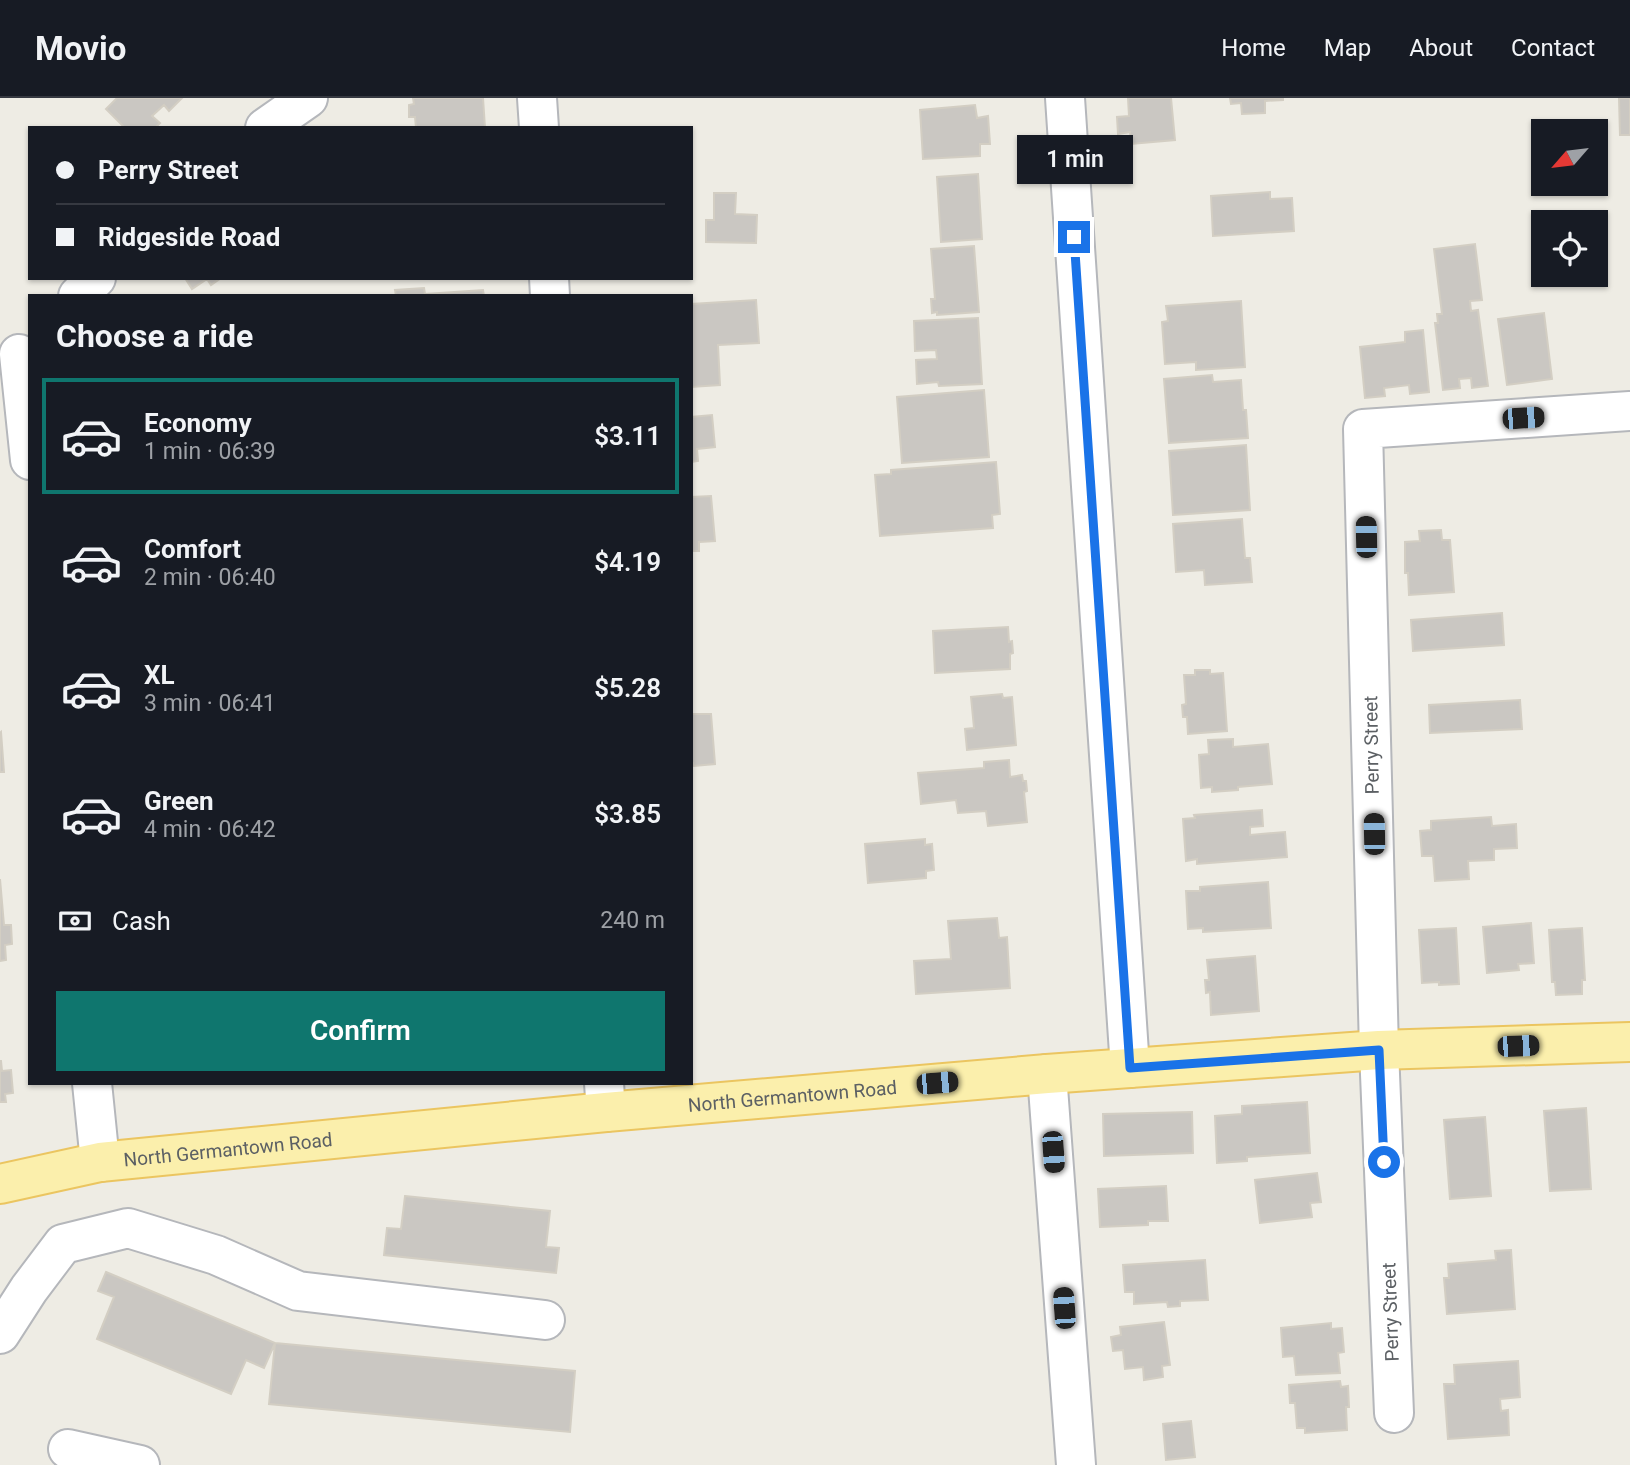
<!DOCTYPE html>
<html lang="en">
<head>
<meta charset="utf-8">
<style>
  body { margin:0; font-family:Roboto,sans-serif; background:#242831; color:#f1f3f6; height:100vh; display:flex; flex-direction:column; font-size:26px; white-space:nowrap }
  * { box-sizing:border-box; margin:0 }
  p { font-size:23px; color:#9ea1a6 }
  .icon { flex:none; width:38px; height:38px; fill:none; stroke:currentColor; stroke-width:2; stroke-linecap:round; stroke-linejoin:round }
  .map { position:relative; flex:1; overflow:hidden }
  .side { position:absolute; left:28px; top:196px; width:665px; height:791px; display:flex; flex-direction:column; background:#171b24; border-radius:0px; box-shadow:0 2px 5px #0004 }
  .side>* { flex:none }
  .top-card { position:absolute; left:28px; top:28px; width:665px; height:154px; border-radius:0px; box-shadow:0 2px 5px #0004; display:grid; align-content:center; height:154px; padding:0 28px; background:#171b24 }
  .needle { width:46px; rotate:242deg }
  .controls { position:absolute; left:1531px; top:21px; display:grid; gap:14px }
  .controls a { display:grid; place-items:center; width:77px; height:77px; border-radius:0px; background:#171b24; box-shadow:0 2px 5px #0004; font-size:35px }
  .end { position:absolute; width:32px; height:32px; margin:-16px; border:9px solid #1a73e8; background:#fff; box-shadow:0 0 0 4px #fff }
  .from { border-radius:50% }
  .bubble { position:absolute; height:49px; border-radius:0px; background:#171b24; box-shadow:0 2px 5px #0004; font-size:23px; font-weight:600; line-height:49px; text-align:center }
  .car { position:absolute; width:21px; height:42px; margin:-21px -10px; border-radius:9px; box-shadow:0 0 5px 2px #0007; background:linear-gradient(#222 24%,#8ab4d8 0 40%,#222 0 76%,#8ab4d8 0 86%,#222 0) }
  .top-card b { display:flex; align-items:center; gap:24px; height:66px; font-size:26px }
  .top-card b+b { border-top:2px solid #363941 }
  .top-card i { width:18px; height:18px; background:#f1f3f6 }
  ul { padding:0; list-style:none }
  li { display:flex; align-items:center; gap:21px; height:116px; margin:0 14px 10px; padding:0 14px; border:4px solid transparent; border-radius:0px }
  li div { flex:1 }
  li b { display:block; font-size:26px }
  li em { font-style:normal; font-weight:600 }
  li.on { border-color:#0f766e }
  li>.icon { width:63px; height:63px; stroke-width:1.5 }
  h2 { padding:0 28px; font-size:32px; line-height:84px }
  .pay { display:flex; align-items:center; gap:18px; height:77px; padding:0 28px; font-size:26px }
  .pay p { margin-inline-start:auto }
  .cta { display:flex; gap:14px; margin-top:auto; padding:14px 28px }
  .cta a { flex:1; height:80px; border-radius:0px; background:#0f766e; color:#fff; font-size:28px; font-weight:600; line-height:80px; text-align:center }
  header { display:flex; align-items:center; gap:42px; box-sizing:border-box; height:98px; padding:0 35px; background:#171b24; border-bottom:2px solid #363941 }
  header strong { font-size:33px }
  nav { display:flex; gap:38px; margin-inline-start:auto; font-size:24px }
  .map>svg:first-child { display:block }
</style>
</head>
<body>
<header>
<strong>Movio</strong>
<nav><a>Home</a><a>Map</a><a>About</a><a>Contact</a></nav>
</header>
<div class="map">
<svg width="1630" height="1367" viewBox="0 0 1630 1367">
  <rect width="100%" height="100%" fill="#eeece4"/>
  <!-- building -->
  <path fill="#cac7c2" stroke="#d3cec3" stroke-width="2" d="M 117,0 L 182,0 L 169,13 L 164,7 L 152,18 L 160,25 L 155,30 L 125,30 L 106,11 Z
    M 413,0 L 483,0 L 485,30 L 416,30 L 415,19 L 409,19 L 409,7 L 414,6 Z
    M 1128,0 L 1171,0 L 1175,42 L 1131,46 L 1130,34 L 1118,36 L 1117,19 L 1129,18 Z
    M 1230,0 L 1283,0 L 1283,2 L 1265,3 L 1265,15 L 1242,16 L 1241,5 L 1231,6 Z
    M 1619,0 L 1630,0 L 1630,37 L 1620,37 Z
    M 975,7 L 977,20 L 988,18 L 990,46 L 980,46 L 980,58 L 923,61 L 920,12 Z
    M 978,76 L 982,141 L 941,144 L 937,79 Z
    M 1270,94 L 1270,101 L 1292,100 L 1294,133 L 1213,138 L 1211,98 Z
    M 714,95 L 736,95 L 735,116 L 757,117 L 756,145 L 706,144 L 706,122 L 714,122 Z
    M 1475,146 L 1482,202 L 1470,203 L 1471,213 L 1478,212 L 1488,288 L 1472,290 L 1471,280 L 1459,281 L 1460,290 L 1443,292 L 1435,225 L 1438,225 L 1437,216 L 1442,216 L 1434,151 Z
    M 974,148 L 979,214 L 937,217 L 937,214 L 932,215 L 931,201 L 935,201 L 931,151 Z
    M 185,180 L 221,180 L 211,187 L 207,181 L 192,191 Z
    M 424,190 L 425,196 L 483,192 L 484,198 L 396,198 L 395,192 Z
    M 756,202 L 759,245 L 718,247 L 720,287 L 691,289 L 691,206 Z
    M 1241,203 L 1245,269 L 1196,272 L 1196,264 L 1165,266 L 1162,224 L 1168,223 L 1166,208 Z
    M 1544,215 L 1552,281 L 1507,287 L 1498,221 Z
    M 978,220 L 982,286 L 939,288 L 938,284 L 917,286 L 916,262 L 937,261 L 936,252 L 915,253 L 914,223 Z
    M 1423,232 L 1429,294 L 1410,296 L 1409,287 L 1384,290 L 1385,298 L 1365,300 L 1360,249 L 1405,244 L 1405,234 Z
    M 1212,277 L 1213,284 L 1241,282 L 1243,312 L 1246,312 L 1248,340 L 1169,345 L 1164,281 Z
    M 984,292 L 989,359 L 902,365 L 897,299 Z
    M 712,317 L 715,349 L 697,351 L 698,363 L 691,364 L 691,319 Z
    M 1246,347 L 1250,412 L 1173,417 L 1169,353 Z
    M 996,364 L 1000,416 L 992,417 L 993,430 L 880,438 L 875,377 L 891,376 L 891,372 Z
    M 711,398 L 715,443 L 699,444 L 699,453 L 691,453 L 691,399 Z
    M 1242,421 L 1245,460 L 1250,460 L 1252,484 L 1205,487 L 1204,472 L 1176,474 L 1173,426 Z
    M 1441,432 L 1442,442 L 1450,442 L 1454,494 L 1409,497 L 1408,475 L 1405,475 L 1405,444 L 1420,443 L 1419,433 Z
    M 1502,515 L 1504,547 L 1413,553 L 1411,522 Z
    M 1008,529 L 1009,544 L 1012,543 L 1013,555 L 1010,556 L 1010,571 L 935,575 L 933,533 Z
    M 1195,572 L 1210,572 L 1210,576 L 1223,575 L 1227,633 L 1188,636 L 1187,619 L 1183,619 L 1182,607 L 1186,606 L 1184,577 L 1195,577 Z
    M 1002,596 L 1003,600 L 1012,599 L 1016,647 L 967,652 L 965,631 L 974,630 L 971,599 Z
    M 1520,602 L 1522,631 L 1430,635 L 1429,607 Z
    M 691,616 L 711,616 L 715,666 L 694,668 L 693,665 L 691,665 Z
    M 1,634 L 4,674 L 0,674 L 0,635 Z
    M 1233,641 L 1233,649 L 1268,646 L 1272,686 L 1238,689 L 1238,692 L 1212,694 L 1212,689 L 1201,690 L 1199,657 L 1209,656 L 1208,642 Z
    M 1009,662 L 1010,679 L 1022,677 L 1023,683 L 1026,683 L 1027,693 L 1024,694 L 1027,724 L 988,728 L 986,713 L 958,715 L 956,702 L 921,706 L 918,675 L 984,670 L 984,664 Z
    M 1262,712 L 1263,728 L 1250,729 L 1250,737 L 1285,734 L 1287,759 L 1197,766 L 1197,761 L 1186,763 L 1183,721 L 1195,720 L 1194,717 Z
    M 1491,719 L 1492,728 L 1516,726 L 1517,750 L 1494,751 L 1494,762 L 1468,763 L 1469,781 L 1435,783 L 1433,758 L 1422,758 L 1420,733 L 1431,732 L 1431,723 Z
    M 925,741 L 925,747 L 932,746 L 934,772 L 926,773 L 926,780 L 868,785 L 865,746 Z
    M 0,781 L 4,827 L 11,827 L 12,846 L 5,847 L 6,862 L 0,863 Z
    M 1268,784 L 1271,830 L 1203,834 L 1203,830 L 1188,831 L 1186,793 L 1200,793 L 1200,789 Z
    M 997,820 L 999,840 L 1007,839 L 1010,890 L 916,896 L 914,863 L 951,861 L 948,823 Z
    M 1531,825 L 1534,865 L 1518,866 L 1519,872 L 1487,875 L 1483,829 Z
    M 1456,830 L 1459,886 L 1439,887 L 1439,884 L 1422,885 L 1419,832 Z
    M 1582,830 L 1585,882 L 1582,882 L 1582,896 L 1556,897 L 1555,884 L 1552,884 L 1549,832 Z
    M 1255,858 L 1259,913 L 1211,917 L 1210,894 L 1206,895 L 1205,882 L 1209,882 L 1207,862 Z
    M 0,963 L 1,963 L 2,973 L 11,972 L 13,995 L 5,996 L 6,1004 L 0,1004 Z
    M 1307,1004 L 1310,1055 L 1247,1059 L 1247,1063 L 1217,1065 L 1215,1018 L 1242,1016 L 1242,1008 Z
    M 1586,1010 L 1591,1091 L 1550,1093 L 1544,1013 Z
    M 1192,1014 L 1193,1055 L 1104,1058 L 1103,1016 Z
    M 1485,1019 L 1491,1098 L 1450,1101 L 1444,1022 Z
    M 1317,1075 L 1321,1104 L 1310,1105 L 1312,1119 L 1260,1125 L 1255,1082 Z
    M 1166,1088 L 1168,1123 L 1148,1123 L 1148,1127 L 1100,1129 L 1098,1091 Z
    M 405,1098 L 550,1113 L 546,1149 L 559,1150 L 556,1175 L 384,1157 L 387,1130 L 401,1131 Z
    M 1511,1152 L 1515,1211 L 1447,1216 L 1444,1180 L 1449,1180 L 1448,1166 L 1496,1162 L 1495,1153 Z
    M 1205,1162 L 1208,1202 L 1180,1203 L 1180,1208 L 1168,1209 L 1167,1204 L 1134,1206 L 1134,1194 L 1125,1194 L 1123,1167 Z
    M 106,1174 L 275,1245 L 264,1270 L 246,1262 L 231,1296 L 97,1241 L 114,1199 L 98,1193 Z
    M 1164,1224 L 1170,1267 L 1162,1268 L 1163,1279 L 1144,1282 L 1143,1269 L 1125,1271 L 1123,1252 L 1113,1253 L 1111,1239 L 1121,1237 L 1120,1229 Z
    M 1331,1225 L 1331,1231 L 1342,1230 L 1344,1254 L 1338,1255 L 1340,1275 L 1296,1277 L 1294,1258 L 1283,1259 L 1281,1230 Z
    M 275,1245 L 575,1273 L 570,1334 L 269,1306 Z
    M 1518,1263 L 1520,1299 L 1500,1301 L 1501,1313 L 1508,1312 L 1509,1337 L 1448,1341 L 1444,1286 L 1455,1286 L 1454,1267 Z
    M 1340,1283 L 1341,1289 L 1348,1288 L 1349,1309 L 1346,1309 L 1347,1332 L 1305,1335 L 1305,1330 L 1297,1330 L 1295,1305 L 1290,1305 L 1289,1287 Z
    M 1191,1323 L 1195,1359 L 1166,1362 L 1163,1326 Z"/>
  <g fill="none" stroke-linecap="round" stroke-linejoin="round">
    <!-- minor casing -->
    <g stroke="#b5b7bb" stroke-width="42">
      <path id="minor" d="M 537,0 L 539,30
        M 1065,0 L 1130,970
        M 265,30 L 308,0
        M 549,180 L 550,198
        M 78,198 L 96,180
        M 19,256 L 30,362
        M 1047,976 L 1076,1367
        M 92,985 L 100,1064
        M 604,985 L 606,1014
        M 0,1236 L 29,1191 L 63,1146 L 128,1130 L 216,1157 L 298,1193 L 545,1222
        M 1394,1315 L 1379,952 L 1363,331 L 1630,313
        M 68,1351 L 140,1367"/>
    </g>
    <!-- major casing -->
    <g stroke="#ebc560" stroke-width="42">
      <g id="major">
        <path id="s1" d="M 0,1086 L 100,1064 L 606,1014 L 1047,976 L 1379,952 L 1630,944"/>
      </g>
    </g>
    <!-- minor -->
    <use href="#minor" stroke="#fff" stroke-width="38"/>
    <!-- major -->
    <use href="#major" stroke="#fbefac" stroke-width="38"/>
  </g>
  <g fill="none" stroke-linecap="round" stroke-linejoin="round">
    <!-- route -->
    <path stroke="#1a73e8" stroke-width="9" d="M 1074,139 L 1130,970 L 1379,952 L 1384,1064"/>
  </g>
  <g text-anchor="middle" stroke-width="7" stroke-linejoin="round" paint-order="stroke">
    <!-- street labels -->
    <g font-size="19" fill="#5c6064" stroke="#fff">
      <text transform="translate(1371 647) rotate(-91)" y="7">Perry Street</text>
      <text dy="7" stroke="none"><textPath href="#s1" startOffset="798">North Germantown Road</textPath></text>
      <text dy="7" stroke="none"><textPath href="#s1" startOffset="231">North Germantown Road</textPath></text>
      <text transform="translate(1390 1214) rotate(-92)" y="7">Perry Street</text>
    </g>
  </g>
</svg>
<div class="controls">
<a><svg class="needle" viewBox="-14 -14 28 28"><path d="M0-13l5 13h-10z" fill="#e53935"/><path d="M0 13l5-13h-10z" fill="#9ea1a6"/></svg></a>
<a><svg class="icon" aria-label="locate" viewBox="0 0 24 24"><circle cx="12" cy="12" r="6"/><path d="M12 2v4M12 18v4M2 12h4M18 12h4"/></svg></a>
</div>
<i class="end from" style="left:1384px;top:1064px"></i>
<i class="end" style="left:1074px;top:139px"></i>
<div class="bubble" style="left:1017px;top:37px;width:116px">1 min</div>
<i class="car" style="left:1523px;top:320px;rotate:86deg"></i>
<i class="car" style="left:1366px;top:439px;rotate:359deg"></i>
<i class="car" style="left:1374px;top:736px;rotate:359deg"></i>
<i class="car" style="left:1518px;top:948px;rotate:88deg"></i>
<i class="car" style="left:937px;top:985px;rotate:85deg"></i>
<i class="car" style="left:1053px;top:1054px;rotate:176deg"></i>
<i class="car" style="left:1064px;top:1210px;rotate:356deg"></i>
<div class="top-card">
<b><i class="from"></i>Perry Street</b>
<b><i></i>Ridgeside Road</b>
</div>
<section class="side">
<h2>Choose a ride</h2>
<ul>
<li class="on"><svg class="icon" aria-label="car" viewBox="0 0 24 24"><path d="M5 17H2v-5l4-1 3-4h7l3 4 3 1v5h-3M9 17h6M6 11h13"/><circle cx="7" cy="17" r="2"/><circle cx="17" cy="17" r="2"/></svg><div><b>Economy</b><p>1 min · 06:39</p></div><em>$3.11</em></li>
<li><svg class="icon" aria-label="car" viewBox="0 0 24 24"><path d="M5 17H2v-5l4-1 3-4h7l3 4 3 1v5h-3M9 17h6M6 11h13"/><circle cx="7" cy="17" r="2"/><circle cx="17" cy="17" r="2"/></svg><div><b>Comfort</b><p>2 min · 06:40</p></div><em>$4.19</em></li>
<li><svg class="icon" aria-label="car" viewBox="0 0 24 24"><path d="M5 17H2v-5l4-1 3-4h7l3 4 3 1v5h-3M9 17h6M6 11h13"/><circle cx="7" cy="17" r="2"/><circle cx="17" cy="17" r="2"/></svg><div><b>XL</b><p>3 min · 06:41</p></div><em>$5.28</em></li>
<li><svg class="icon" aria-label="car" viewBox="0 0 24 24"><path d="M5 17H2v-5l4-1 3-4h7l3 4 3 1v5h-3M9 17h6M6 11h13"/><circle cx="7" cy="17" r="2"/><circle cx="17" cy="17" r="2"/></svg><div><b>Green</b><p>4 min · 06:42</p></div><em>$3.85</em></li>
</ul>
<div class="pay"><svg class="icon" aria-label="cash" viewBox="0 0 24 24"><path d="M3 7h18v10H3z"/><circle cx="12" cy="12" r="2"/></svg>Cash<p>240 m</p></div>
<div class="cta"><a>Confirm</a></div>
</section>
</div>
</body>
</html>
